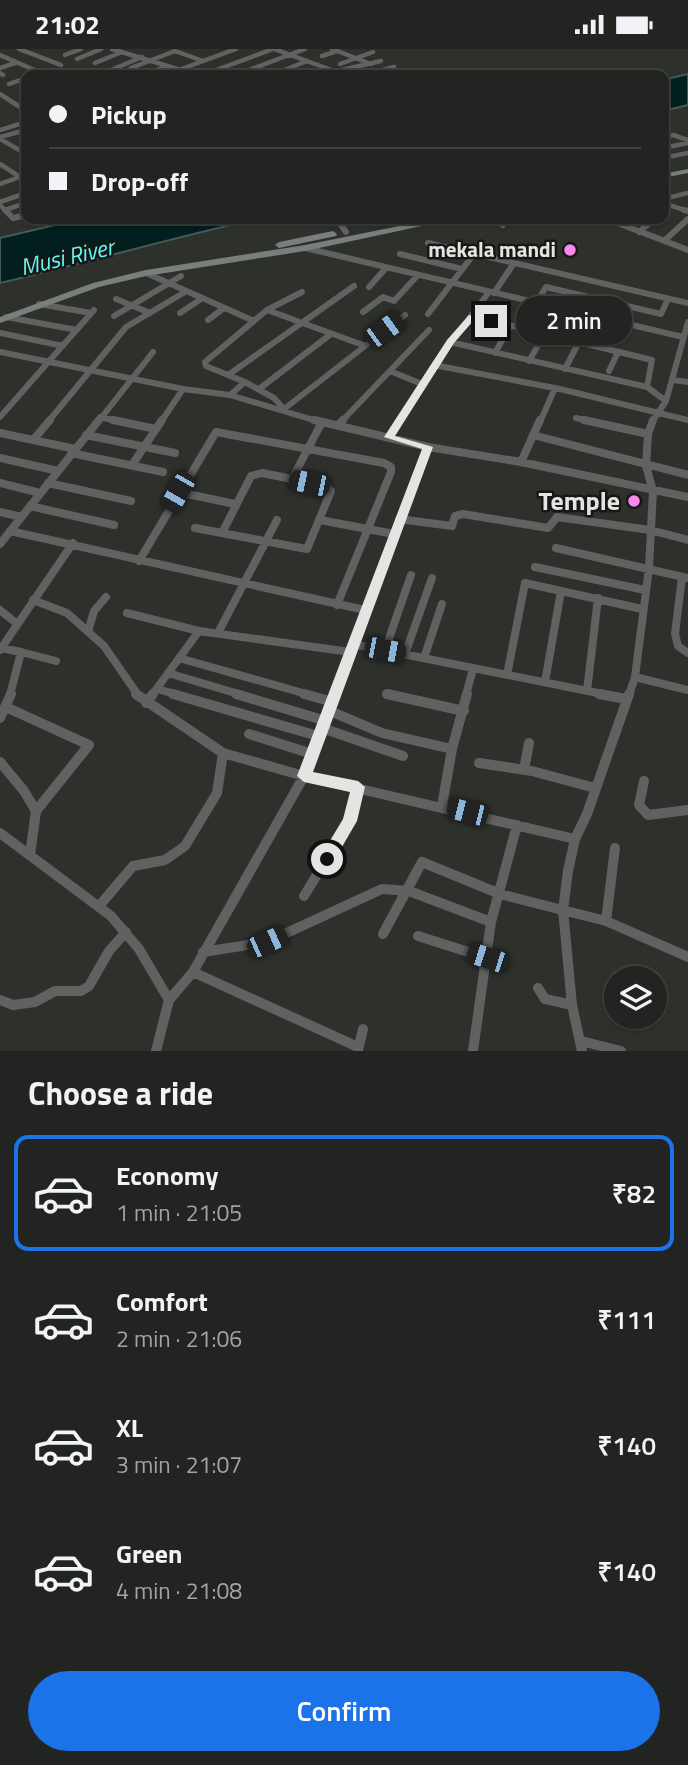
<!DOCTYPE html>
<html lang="en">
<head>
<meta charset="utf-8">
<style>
  body { margin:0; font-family:"Titillium Web",sans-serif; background:#2e302e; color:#f1f3f6; height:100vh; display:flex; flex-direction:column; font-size:26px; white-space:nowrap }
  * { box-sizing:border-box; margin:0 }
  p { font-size:23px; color:#a2a4a5 }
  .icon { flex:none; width:38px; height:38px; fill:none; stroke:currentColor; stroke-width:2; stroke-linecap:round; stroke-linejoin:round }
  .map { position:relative; height:1002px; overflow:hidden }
  .sheet { display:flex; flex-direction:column; background:#222421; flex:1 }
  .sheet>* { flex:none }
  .guide { position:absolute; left:21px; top:21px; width:648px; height:154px; border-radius:14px; box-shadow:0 2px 5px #0004,0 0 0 2px #3f413f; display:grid; align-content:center; height:154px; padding:0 28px; background:#222421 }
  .controls { position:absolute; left:604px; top:917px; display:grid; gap:14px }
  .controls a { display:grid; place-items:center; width:63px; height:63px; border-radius:50%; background:#222421; box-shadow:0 2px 5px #0004,0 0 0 2px #3f413f; font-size:35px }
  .end { position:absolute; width:32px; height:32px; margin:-16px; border:9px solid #e4e5e2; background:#111; box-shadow:0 0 0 4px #111 }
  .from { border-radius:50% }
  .bubble { position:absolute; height:49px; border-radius:24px; background:#222421; box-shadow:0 2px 5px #0004,0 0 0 2px #3f413f; font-size:23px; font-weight:600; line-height:49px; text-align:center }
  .car { position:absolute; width:21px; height:42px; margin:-21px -10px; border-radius:9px; box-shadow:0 0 5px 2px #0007; background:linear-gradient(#222 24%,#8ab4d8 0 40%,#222 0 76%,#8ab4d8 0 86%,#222 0) }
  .guide b { display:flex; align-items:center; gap:24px; height:66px; font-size:26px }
  .guide b+b { border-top:2px solid #3f413f }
  .guide i { width:18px; height:18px; background:#f1f3f6 }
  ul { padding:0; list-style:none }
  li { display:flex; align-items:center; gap:21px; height:116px; margin:0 14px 10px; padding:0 14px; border:4px solid transparent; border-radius:14px }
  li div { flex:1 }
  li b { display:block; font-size:26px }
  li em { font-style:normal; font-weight:600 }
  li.active { border-color:#1a73e8 }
  li>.icon { width:63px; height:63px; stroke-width:1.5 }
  h2 { padding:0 28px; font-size:32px; line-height:84px }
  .action { display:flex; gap:14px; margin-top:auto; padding:14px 28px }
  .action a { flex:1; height:80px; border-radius:42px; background:#1a73e8; color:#fff; font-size:28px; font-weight:600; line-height:80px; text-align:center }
  .status { display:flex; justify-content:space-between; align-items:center; height:49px; padding:0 35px; background:#222421; direction:ltr }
  .status svg { height:19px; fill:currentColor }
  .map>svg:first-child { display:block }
</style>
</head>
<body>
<div class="status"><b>21:02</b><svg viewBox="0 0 49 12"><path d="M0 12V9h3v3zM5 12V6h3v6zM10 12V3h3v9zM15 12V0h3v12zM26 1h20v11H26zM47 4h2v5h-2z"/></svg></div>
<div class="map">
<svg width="688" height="1002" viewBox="0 0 688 1002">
  <rect width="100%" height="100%" fill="#2e302c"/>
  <!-- water -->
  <path fill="#001f1e" stroke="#445a59" stroke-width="2" d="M 688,25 L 688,56 L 663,62 L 663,31 Z
    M 80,170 L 257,170 C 170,189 86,214 0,234 L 0,189 Z"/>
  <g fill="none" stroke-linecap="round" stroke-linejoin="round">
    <!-- street-far3 -->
    <path stroke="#606261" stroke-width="4.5" d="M 19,0 L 61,16
      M 112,0 L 197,26
      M 274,0 L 334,22
      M 332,0 L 371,15
      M 0,6 L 46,26
      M 65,6 L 81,0
      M 322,7 L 337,2
      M 77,10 L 101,0
      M 95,14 L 122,3
      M 340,15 L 373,3
      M 0,19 L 15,14
      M 131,19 L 175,2 L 203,12
      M 111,21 L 142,8
      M 0,24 L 3,26
      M 141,26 L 169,17
      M 165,26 L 236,0
      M 203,26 L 273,0
      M 236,26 L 305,0
      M 272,26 L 307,12
      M 320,26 L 381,12
      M 364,26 L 394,18
      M 400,26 L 405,25
      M 9,35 L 26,29
      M 0,45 L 26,62
      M 0,81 L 26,73
      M 0,88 L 26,81
      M 663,89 L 673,86 L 688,91
      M 0,90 L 26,105
      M 663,99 L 688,94
      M 663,109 L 688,104
      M 0,115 L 26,132
      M 0,135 L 20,128
      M 663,150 L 688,144
      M 0,153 L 26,144
      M 663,154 L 688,162
      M 0,156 L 5,161 L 26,154"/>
    <!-- street-far2 -->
    <path stroke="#606261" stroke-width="6" d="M 5,161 L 13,169 L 26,166
      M 684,161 L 688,162
      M 385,170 L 394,174
      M 494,170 L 503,176
      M 607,170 L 688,201
      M 339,173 L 346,183
      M 639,183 L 654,170
      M 664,192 L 688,170
      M 428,194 L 688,254
      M 305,199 L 683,288
      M 400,205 L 462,220
      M 146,224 L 254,272
      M 369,238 L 386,219
      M 494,244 L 514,214
      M 116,250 L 150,264
      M 536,254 L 546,238 L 661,265 L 668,250
      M 39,255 L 91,264
      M 267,261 L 363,296
      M 363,263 L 383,248 L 394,252 L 417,227
      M 180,264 L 201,250
      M 428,265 L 474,205
      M 114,267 L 181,227
      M 472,267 L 652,311 L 647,338 L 666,352
      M 6,268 L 77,281
      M 208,271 L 224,259
      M 0,284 L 63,297
      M 450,293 L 647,338
      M 0,303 L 183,340 L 230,346 L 320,373
      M 495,304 L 510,277
      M 529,312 L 544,286
      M 434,316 L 560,340 L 688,371
      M 565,320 L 592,268
      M 390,322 L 422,335
      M 609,322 L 618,303
      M 228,326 L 206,317 L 205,313 L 267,261 L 302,243
      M 673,331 L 688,333
      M 245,333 L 274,349 L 284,360 L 405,266
      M 259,340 L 331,285
      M 230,346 L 245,333 L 228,326 L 354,237
      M 0,368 L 94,261
      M 100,368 L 121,373
      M 576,369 L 592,373
      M 48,373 L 126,278 L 185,243
      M 98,373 L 153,303
      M 161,373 L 183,340
      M 341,373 L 429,281
      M 399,373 L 434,316 L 489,243
      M 540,373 L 555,339
      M 652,373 L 666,352 L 688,273"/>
    <!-- street-far1 -->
    <path stroke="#606261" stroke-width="8" d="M 113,371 L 156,380
      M 314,371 L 428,398 L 521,413 L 688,448
      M 584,371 L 648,385
      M 338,376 L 343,371
      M 0,384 L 75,400
      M 86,386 L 175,404
      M 533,386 L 688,426
      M 389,389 L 400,371
      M 34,390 L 50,371
      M 71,404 L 163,423
      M 0,409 L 58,422
      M 521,413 L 540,371
      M 132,416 L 162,371
      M 0,434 L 40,444
      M 48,434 L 131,452
      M 178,443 L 235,455
      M 30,457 L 114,476
      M 0,463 L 21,468
      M 399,470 L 452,477 L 455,467 L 463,465 L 548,479 L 557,468 L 650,481 L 688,491
      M 320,471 L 394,485
      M 195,479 L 307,500 L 331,442 L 326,437 L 292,430
      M 10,482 L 365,561
      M 222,484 L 251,427 L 262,424 L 292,430 L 322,373
      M 0,495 L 99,371
      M 556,499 L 688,529
      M 139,512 L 216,383 L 384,414 L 391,418 L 391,423 L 337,556
      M 535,518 L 645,541
      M 682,528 L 675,585 L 678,597 L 688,604
      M 33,551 L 67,564 L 104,597 L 138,646
      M 0,561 L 16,574
      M 127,564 L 199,582 L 350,603
      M 88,583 L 94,562 L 106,548
      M 218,584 L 277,471
      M 353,595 L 608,646
      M 1,599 L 21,603 L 10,646
      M 0,601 L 73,494
      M 385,601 L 411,526
      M 21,603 L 56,612
      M 405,605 L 432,529
      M 179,609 L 310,646
      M 424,609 L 442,555
      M 168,624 L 242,646
      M 507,626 L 525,534 L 642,560
      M 635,628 L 688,641
      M 545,633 L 561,542
      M 157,640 L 179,646
      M 587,642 L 598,549
      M 387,645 L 393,646
      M 152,646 L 199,582
      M 334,646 L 428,398
      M 466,646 L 473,620
      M 629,646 L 635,628 L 649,519 L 653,442 L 646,417 L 648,385 L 653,371"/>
    <!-- street -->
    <path stroke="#606261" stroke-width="10" d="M 136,645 L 223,704 L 304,727 L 575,790
      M 173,645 L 318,687
      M 236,645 L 326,672
      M 304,645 L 333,653
      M 387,645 L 464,662
      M 599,645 L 626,650
      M 146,654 L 153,645
      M 8,659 L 89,696 L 36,762
      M 330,662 L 382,684 L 452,700
      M 0,669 L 11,645
      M 322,679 L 403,707
      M 249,685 L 312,705
      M 0,713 L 24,742 L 36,762 L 30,806
      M 479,714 L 532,722 L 595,739
      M 524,721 L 529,694
      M 644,732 L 639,756 L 648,766 L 688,761
      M 442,757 L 452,700 L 467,645
      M 0,784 L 111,867 L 139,900 L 169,951
      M 304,847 L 350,772 L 358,738
      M 100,856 L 133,817 L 165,811 L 185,797 L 217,744 L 223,704
      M 606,872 L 615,799
      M 383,885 L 422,813 L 500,845 L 606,872 L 688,908
      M 418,887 L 487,909
      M 203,903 L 267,893 L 382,840 L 409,842 L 491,873
      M 193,923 L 358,998
      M 538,939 L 545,950 L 572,956
      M 0,951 L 13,956 L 35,953 L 55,942 L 81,942 L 89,937 L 109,902 L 126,883
      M 581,992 L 621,1002
      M 358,1001 L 363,980
      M 156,1002 L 169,951 L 193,923 L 304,727 L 335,645
      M 473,1002 L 491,873 L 517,776
      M 582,1002 L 572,956 L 563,861 L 568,822 L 575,790 L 587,765 L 629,645"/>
    <!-- secondary -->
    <path fill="#7a7e7c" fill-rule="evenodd" d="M 688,120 L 688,124 L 663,129 L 663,125 Z
      M 434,170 L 449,170 L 445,172 L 305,202 L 146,227 L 99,238 L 0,274 L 0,268 L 93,234 L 146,221 L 305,196 Z
      M 333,182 L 337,185 L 336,187 L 279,199 L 275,196 L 279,193 Z"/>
  </g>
  <!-- route -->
  <path fill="#e4e5e2" d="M 469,266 L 496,272 L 491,275 L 474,271 L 454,294 L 395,387 L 433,398 L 313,723 L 358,732 L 365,738 L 357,772 L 332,815 L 327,817 L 319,810 L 343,770 L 350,743 L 304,733 L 297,727 L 422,400 L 384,388 L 447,291 Z"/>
  <!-- markers -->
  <g fill="#f788ec" stroke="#171816" stroke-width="2.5">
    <circle cx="570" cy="201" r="7"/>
    <circle cx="634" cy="452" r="7"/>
  </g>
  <g text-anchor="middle" stroke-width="5" stroke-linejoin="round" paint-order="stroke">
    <!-- far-poi labels -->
    <g font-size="21" font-weight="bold" fill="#e4e5e2" stroke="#171816" text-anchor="end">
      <text x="556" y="208">mekala mandi</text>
    </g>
    <!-- far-water labels -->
    <g font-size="23" font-style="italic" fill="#62f8f2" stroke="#171816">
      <text transform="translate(67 208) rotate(-13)" y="8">Musi River</text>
    </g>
    <!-- poi labels -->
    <g font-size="26" font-weight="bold" fill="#e4e5e2" stroke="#171816" text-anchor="end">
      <text x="620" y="461">Temple</text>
    </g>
  </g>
</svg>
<div class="controls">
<a><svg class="icon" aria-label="layers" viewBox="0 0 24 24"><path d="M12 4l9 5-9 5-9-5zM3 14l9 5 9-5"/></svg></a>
</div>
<i class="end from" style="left:327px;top:810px"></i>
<i class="end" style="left:491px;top:272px"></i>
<div class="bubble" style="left:516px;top:247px;width:116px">2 min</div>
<i class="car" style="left:384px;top:281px;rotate:54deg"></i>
<i class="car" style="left:309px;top:434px;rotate:282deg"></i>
<i class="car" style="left:178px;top:443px;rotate:210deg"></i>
<i class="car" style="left:385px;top:601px;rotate:101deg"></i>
<i class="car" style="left:467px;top:763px;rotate:284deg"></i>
<i class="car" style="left:267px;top:893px;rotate:66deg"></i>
<i class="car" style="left:487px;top:909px;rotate:288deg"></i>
<div class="guide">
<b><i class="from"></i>Pickup</b>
<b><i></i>Drop-off</b>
</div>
</div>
<section class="sheet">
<h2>Choose a ride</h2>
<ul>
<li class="active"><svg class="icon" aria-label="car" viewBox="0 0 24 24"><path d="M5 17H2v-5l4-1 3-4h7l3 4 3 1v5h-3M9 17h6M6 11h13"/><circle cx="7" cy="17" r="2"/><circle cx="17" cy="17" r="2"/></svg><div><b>Economy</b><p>1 min · 21:05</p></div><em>₹82</em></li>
<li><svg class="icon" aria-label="car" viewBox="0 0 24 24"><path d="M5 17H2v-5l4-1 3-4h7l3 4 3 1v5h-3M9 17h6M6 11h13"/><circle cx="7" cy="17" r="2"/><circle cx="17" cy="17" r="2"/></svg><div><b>Comfort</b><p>2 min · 21:06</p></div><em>₹111</em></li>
<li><svg class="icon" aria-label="car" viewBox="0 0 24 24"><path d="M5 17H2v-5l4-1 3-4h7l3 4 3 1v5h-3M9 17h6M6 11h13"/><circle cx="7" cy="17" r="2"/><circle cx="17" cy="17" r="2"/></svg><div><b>XL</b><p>3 min · 21:07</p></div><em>₹140</em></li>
<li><svg class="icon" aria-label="car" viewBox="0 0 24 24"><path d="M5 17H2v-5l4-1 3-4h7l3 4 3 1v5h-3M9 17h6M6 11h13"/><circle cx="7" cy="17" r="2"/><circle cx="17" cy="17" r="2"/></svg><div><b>Green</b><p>4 min · 21:08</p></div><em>₹140</em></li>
</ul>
<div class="action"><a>Confirm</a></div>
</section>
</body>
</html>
